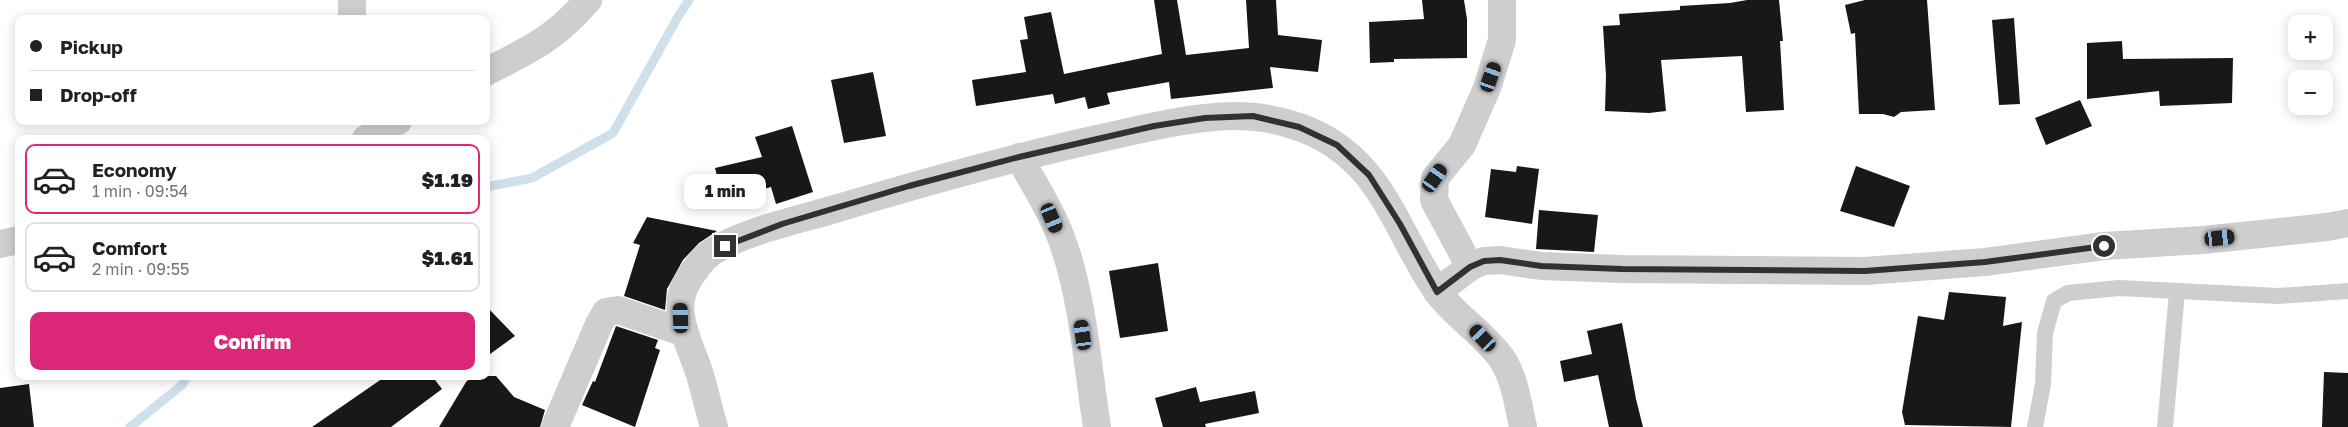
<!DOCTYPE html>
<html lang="en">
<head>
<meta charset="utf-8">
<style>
  body { margin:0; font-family:"Golos Text",sans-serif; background:#f6f6f6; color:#202124; height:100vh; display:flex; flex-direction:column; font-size:19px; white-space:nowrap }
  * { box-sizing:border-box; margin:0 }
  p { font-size:16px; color:#757577 }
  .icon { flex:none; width:28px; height:28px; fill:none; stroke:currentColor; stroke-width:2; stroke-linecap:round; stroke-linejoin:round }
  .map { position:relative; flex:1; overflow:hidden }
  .sheet { position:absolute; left:15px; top:135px; width:475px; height:245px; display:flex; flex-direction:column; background:#fff; border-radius:10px; box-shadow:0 2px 12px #0003 }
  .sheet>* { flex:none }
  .banner { position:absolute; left:15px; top:15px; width:475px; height:110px; border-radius:10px; box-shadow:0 2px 12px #0003; display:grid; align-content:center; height:110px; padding:0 15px; background:#fff }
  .buttons { position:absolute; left:2288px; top:15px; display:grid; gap:10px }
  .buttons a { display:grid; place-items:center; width:45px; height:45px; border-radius:10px; background:#fff; box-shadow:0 2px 12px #0003; font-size:25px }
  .end { position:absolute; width:22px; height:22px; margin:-11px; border:6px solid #313131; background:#fff; box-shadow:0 0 0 2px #fff }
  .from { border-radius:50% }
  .bubble { position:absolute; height:35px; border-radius:10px; background:#fff; box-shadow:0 2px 12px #0003; font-size:16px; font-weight:800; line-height:35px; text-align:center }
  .car { position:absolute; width:15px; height:30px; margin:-15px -8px; border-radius:6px; box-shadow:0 0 4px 1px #0007; background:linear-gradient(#222 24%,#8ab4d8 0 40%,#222 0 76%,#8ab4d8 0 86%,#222 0) }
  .banner b { display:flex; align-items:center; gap:18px; height:48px; font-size:19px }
  .banner b+b { border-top:1px solid #e0e0e0 }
  .banner i { width:12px; height:12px; background:#202124 }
  ul { padding:9px 0 0; list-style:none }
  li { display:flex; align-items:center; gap:15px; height:70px; margin:0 10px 8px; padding:0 5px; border:2px solid #e0e0e0; border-radius:10px }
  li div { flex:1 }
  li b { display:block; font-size:19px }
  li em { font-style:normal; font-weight:800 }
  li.current { border-color:#db2777 }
  li>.icon { width:45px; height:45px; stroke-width:1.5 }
  .button { display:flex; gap:10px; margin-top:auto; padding:10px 15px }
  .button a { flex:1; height:58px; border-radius:10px; background:#db2777; color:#fff; font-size:20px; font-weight:800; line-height:58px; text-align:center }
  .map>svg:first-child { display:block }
</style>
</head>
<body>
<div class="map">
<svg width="2348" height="427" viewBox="0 0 2348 427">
  <rect width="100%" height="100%" fill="#fff"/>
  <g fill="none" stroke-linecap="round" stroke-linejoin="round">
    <!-- stream -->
    <path stroke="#cee0ea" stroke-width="9" d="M 486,187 L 532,178 L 613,133 L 679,15 L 689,0
      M 130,427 L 182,385 L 187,376"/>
  </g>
  <!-- building -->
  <path fill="#181818" d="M 1154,0 L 1177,0 L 1186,55 L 1249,48 L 1246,0 L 1276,0 L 1278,35 L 1322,40 L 1318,72 L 1270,67 L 1273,88 L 1171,99 L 1169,82 L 1107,93 L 1110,104 L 1088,109 L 1085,97 L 1055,104 L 1053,94 L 976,106 L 972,80 L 1026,72 L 1020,40 L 1028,39 L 1024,17 L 1051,12 L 1064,74 L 1162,54 Z
    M 1422,0 L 1464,0 L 1467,19 L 1467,58 L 1394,59 L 1394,62 L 1370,63 L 1369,22 L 1424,19 Z
    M 1747,0 L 1779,0 L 1783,41 L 1780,41 L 1784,110 L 1746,112 L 1742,56 L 1661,60 L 1666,111 L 1649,113 L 1605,111 L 1606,76 L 1603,26 L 1620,25 L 1619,14 L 1680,10 L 1680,6 L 1730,3 Z
    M 1865,0 L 1927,0 L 1935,110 L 1901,112 L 1894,117 L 1883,114 L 1859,114 L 1855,33 L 1851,34 L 1845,5 Z
    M 2014,18 L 2020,104 L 1999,105 L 1992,20 Z
    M 2122,41 L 2123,59 L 2233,58 L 2232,103 L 2160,106 L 2159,91 L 2087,99 L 2087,43 Z
    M 873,72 L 886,136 L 844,143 L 831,80 Z
    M 2080,100 L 2092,126 L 2046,145 L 2035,118 Z
    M 792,126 L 813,192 L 776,204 L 771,187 L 723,200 L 715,168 L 762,157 L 755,137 Z
    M 1517,166 L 1539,169 L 1532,224 L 1485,217 L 1491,169 L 1516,172 Z
    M 1856,166 L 1910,186 L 1894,227 L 1840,211 Z
    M 1539,210 L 1598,215 L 1594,252 L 1536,249 Z
    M 647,217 L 717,231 L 699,243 L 683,260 L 667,289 L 665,310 L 624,296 L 640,245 L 633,243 Z
    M 1158,263 L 1168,331 L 1120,338 L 1109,271 Z
    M 1949,292 L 2006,297 L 2003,326 L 2022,322 L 2011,427 L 1905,425 L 1902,412 L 1918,316 L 1944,320 Z
    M 486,306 L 515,336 L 486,357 Z
    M 1622,323 L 1636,399 L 1643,427 L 1609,427 L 1598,375 L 1564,382 L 1560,361 L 1592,354 L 1587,331 Z
    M 616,326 L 658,340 L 655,348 L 660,350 L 635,427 L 582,405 L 593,381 L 595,382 Z
    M 2324,372 L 2348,373 L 2348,427 L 2322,427 Z
    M 386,376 L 432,376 L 442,389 L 391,427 L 312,427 Z
    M 472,376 L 496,376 L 514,397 L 545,410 L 540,427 L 439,427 L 466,382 Z
    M 29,384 L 34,427 L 0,427 L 0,388 Z
    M 1196,387 L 1200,402 L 1255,391 L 1259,413 L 1205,424 L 1206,427 L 1163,427 L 1155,398 Z"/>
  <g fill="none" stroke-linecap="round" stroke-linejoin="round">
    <!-- service -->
    <path stroke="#cecece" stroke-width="16" d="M 2035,427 L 2043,384 L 2045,333 L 2054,301 L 2068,293 L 2119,288 L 2278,296 L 2348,291
      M 2165,427 L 2177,292"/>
    <!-- minor -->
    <path stroke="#cecece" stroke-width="28" d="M 352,0 L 352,19
      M 486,72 C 529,50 556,38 588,0
      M 366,139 L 398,121
      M 1019,157 C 1035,186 1054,215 1064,246 C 1083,300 1088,370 1097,427
      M 0,244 L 19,240
      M 1470,267 L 1434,200 L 1435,178 L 1462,145 L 1487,88 L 1502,40 L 1502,0
      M 1437,292 L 1470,267 L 1484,261 L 1500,260 L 1541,266 L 1622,269 L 1865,271 L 1985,262 L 2104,246 L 2203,240 L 2327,227 L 2348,223
      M 555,427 L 599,324 L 606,312 L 618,310 L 685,333
      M 714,427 C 709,410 705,392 700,375 C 692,348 670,312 686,284 C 692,273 702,259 712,252 C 744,231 798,220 835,209 C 925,182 1014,157 1106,137 C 1138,130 1172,121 1205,118 C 1236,114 1269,116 1299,127 C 1381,156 1393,226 1436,290 C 1454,316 1484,333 1502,359 C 1515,379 1518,404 1523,427"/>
  </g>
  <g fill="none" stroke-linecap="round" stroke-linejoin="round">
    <!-- route -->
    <path stroke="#313131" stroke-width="6" d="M 725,246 L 782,224 L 909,186 L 1019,157 L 1154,126 L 1205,118 L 1253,116 L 1299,127 L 1337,145 L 1369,175 L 1400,224 L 1437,292 L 1470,267 L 1484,261 L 1500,260 L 1541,266 L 1622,269 L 1865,271 L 1985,262 L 2104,246"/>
  </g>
</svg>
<div class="buttons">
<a>+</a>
<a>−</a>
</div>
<i class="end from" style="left:2104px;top:246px"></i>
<i class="end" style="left:725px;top:246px"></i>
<div class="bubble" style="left:684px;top:174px;width:82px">1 min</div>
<i class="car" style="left:1491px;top:77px;rotate:19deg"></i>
<i class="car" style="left:1435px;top:178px;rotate:35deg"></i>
<i class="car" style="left:1052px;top:218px;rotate:157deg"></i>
<i class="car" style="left:2220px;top:238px;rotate:84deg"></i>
<i class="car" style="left:681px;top:318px;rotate:358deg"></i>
<i class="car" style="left:1083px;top:335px;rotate:352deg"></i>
<i class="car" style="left:1483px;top:338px;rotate:317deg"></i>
<div class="banner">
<b><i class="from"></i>Pickup</b>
<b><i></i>Drop-off</b>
</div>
<section class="sheet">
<ul>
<li class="current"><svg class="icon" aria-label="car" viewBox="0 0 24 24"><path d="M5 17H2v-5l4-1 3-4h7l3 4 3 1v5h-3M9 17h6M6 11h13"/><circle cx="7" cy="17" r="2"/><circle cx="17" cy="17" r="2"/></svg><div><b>Economy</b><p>1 min · 09:54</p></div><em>$1.19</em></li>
<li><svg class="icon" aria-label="car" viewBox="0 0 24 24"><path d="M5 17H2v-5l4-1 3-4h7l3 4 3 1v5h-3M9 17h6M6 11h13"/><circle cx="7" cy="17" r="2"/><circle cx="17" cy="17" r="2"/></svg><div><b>Comfort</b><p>2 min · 09:55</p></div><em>$1.61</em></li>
</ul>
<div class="button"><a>Confirm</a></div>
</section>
</div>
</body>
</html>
